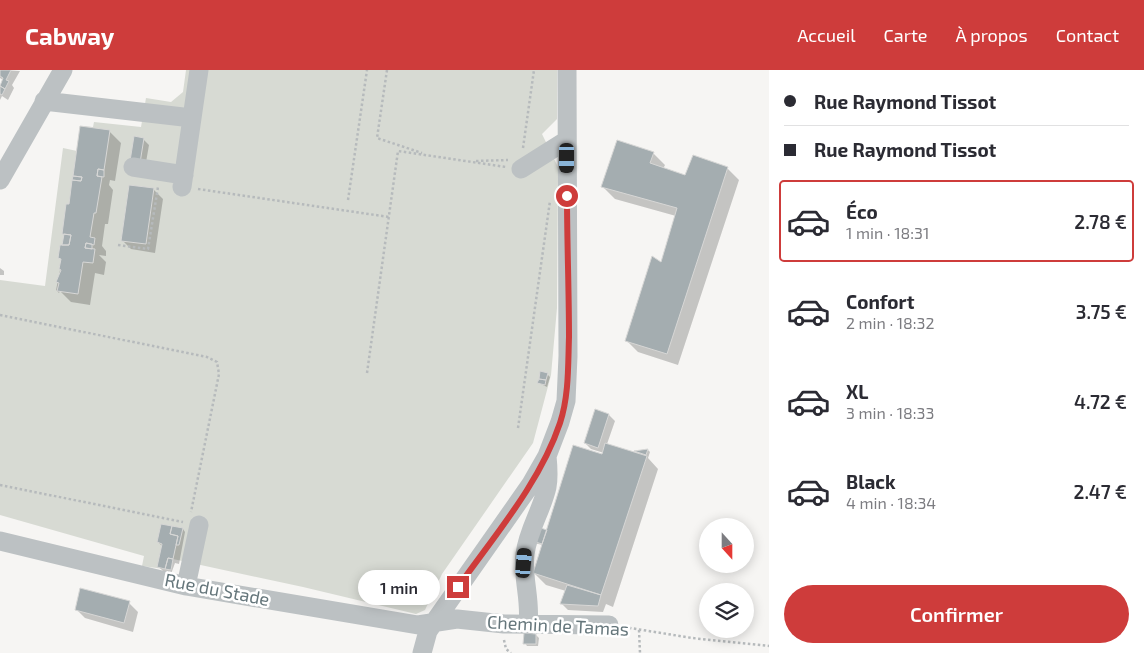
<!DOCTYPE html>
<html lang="fr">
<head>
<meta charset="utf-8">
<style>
  body { margin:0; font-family:"Exo 2",sans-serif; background:#f7f7f7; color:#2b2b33; height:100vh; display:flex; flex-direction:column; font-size:19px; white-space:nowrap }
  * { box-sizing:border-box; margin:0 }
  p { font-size:16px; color:#7c7c81 }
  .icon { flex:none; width:28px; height:28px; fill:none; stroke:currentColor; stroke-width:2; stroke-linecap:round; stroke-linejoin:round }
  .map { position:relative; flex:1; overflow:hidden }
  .side { display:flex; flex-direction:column; background:#fff; width:375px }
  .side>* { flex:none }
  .guide { display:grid; align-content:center; height:110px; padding:0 15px; background:#fff }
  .needle { width:32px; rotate:159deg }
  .controls { position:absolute; left:699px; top:448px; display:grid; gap:10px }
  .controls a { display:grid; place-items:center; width:55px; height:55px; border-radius:50%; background:#fff; box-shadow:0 2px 12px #0003; font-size:25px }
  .end { position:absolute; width:22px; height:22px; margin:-11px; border:6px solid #ce3c3b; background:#fff; box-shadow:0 0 0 2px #fff }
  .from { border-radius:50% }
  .bubble { position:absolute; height:35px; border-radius:18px; background:#fff; box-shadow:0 2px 12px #0003; font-size:16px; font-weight:600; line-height:35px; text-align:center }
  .car { position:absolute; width:15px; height:30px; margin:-15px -8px; border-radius:6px; box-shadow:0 0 4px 1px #0007; background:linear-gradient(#222 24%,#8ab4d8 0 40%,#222 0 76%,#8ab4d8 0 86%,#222 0) }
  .guide b { display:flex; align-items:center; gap:18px; height:48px; font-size:19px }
  .guide b+b { border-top:1px solid #e1e1e2 }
  .guide i { width:12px; height:12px; background:#2b2b33 }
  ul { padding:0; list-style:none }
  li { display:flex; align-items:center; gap:15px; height:82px; margin:0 10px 8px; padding:0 5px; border:2px solid transparent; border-radius:5px }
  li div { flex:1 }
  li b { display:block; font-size:19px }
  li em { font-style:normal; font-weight:600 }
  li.selected { border-color:#ce3c3b }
  li>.icon { width:45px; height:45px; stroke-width:1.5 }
  .primary-button { display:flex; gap:10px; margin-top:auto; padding:10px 15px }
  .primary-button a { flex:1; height:58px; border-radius:30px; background:#ce3c3b; color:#fff; font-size:20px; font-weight:600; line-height:58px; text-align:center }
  header { display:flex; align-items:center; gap:30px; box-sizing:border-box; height:70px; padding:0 25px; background:#ce3c3b; color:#fff }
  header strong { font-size:24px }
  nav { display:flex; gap:28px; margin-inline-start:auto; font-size:18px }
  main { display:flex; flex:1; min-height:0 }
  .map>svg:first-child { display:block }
</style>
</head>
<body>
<header>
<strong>Cabway</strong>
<nav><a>Accueil</a><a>Carte</a><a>À propos</a><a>Contact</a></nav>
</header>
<main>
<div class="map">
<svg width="769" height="583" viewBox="0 0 769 583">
  <rect width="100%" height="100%" fill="#f6f5f3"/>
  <!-- green -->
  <path fill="#d7dad3" d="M 186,0 L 557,0 L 557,49 L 542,64 L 558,97 L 557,238 L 551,305 L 533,373 L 442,504 L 425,540 L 416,544 L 303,517 L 173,489 L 171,500 L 142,496 L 144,486 L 0,445 L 0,210 L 45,216 L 63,78 L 77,81 L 80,56 L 93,57 L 94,52 L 141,57 L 146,28 L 171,32 L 183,22 Z"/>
  <!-- shadow -->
  <path fill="#0003" d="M 0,0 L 20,1 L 12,15 L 14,18 L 8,30 L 2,26 L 0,30 L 0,16 L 3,10 L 0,8 Z
    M 109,61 L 121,73 L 115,111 L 110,110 L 109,115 L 113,120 L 108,154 L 105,154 L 102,176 L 106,181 L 106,186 L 99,185 L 106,192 L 104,205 L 95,203 L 90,235 L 71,232 L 60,221 L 59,223 L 56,220 L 62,190 L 59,188 L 65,165 L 63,163 L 70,135 Z
    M 143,69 L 149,75 L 145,98 L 131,90 Z
    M 653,83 L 665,95 L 663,99 L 686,107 L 727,98 L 739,110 L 678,295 L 638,282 L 626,270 L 661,194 L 676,146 L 615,129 L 603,117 Z
    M 130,116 L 154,120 L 163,129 L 155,183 L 131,179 L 122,170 Z
    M 0,198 L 4,201 L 4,205 L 0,205 Z
    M 547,304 L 550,307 L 547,317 L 539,313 Z
    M 609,345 L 615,351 L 607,374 L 639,384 L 637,382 L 648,380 L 650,382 L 648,388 L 658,399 L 613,537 L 606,534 L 603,542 L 568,540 L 562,534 L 566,521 L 546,515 L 534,503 L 543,475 L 533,473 L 547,461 L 603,385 L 604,383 L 591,379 L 585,373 Z
    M 183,459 L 185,462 L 179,494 L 175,493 L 171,504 L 165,503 L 159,497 L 163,477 L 158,472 Z
    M 129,533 L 138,542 L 133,562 L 85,548 L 76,539 Z
    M 536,565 L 539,568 L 538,576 L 527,576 L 525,573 Z"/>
  <!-- building -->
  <path fill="#a4adb0" stroke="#d7d7d6" d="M 0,0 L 11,0 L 6,10 L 9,11 L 5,19 L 0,16 L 3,8 L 0,6 Z
    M 0,16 L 5,19 L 2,25 L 0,24 Z
    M 80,56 L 110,60 L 104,100 L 98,99 L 97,106 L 102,107 L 96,143 L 94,143 L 90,167 L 95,168 L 94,175 L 86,173 L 85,178 L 95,179 L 93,193 L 83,192 L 78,224 L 57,221 L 59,213 L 56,212 L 61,200 L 59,199 L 61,189 L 58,188 L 60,175 L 69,175 L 71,165 L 62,164 L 66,134 L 69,134 L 72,110 L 81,111 L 82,107 L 73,106 Z
    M 134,66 L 144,68 L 140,93 L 130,91 Z
    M 617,70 L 654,82 L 650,93 L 685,105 L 693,85 L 728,97 L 667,284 L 625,271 L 652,186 L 661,192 L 677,138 L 601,117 Z
    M 98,99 L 104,100 L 104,107 L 97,106 Z
    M 73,106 L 82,107 L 81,111 L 72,110 Z
    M 129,115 L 154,118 L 146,174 L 121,171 Z
    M 64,164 L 71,165 L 69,175 L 62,175 Z
    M 86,173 L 92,174 L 92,179 L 85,178 Z
    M 540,301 L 548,303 L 546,310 L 539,309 Z
    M 539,309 L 546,310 L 545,315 L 537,313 Z
    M 595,339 L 609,344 L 598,378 L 584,373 Z
    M 605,373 L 647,386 L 601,525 L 533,503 L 573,375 L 602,384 Z
    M 648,379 L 646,385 L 634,381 Z
    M 161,454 L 172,456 L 170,464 L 178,466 L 173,489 L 168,488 L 165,499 L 157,497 L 162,474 L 157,472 Z
    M 172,456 L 183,458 L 179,475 L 176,475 L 178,466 L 170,464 Z
    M 534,456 L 547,460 L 542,474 L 529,470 Z
    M 168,488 L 173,489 L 171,500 L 165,499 Z
    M 567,515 L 601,525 L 598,536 L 560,534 Z
    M 80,518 L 130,531 L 124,553 L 75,540 Z
    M 524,563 L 536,564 L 536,574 L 523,574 Z"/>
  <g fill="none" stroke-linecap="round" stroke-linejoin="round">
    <!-- path -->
    <path stroke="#b6babc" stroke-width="2.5" stroke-dasharray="2.5 2.5" stroke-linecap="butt" d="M 387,0 L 377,68 L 422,83
      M 523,78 L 534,0
      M 476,91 L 508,90
      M 198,119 L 389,147
      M 348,130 L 367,0
      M 118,175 L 148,179 L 158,117
      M 0,245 L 207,287 L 217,292 L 219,304 L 191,442
      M 367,303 L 398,81 L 506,97
      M 518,358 L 550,131
      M 0,415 L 183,452
      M 624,557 L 692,568 L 769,576
      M 639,560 L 640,583
      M 504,570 L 506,579 L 511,583"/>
    <!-- minor -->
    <path stroke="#bcc1c3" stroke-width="19" d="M 44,31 L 192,48
      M 133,97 L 184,105
      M 521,99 L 567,70
      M 0,110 L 63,0
      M 182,117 L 199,0
      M 0,471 L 186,516 L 418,555 L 457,549 L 504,554 L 609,555
      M 186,516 L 199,455
      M 528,553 C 531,530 522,507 525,484 C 528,460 542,440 547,417 C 549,407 548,396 547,386
      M 422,583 L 428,561 L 531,414 L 547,386 L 560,352 L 566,331 L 568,286 L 567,0"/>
  </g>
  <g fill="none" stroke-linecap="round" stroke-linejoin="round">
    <!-- route -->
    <path stroke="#ce3c3b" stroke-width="6" d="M 458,517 C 494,466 540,413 560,353 C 569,326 568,295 569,267 C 569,220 567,173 567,126"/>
  </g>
  <g text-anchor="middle" stroke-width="5" stroke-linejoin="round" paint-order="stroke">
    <!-- street labels -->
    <g font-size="18" fill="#65767b" stroke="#fff">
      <text transform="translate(217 520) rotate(11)" y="6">Rue du Stade</text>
      <text transform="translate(558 556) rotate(3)" y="6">Chemin de Tamas</text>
    </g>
  </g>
</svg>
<div class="controls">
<a><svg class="needle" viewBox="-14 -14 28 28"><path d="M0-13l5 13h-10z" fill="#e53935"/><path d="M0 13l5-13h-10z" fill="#7c7c81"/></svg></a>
<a><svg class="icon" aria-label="layers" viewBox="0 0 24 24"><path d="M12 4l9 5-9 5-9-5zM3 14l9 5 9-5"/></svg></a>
</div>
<i class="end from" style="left:567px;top:126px"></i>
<i class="end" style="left:458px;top:517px"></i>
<div class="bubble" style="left:358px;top:500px;width:82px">1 min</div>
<i class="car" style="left:567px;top:88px;rotate:180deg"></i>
<i class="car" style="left:524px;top:493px;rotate:5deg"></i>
</div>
<section class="side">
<div class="guide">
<b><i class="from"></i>Rue Raymond Tissot</b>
<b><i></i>Rue Raymond Tissot</b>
</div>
<ul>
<li class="selected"><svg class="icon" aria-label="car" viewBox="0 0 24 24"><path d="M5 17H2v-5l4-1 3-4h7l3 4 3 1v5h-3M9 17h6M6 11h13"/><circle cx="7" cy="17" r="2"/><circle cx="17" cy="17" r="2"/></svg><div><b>Éco</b><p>1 min · 18:31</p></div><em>2.78 €</em></li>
<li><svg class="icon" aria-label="car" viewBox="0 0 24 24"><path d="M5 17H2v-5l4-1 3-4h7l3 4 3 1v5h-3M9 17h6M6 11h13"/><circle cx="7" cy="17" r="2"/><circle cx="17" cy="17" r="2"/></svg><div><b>Confort</b><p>2 min · 18:32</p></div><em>3.75 €</em></li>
<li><svg class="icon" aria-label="car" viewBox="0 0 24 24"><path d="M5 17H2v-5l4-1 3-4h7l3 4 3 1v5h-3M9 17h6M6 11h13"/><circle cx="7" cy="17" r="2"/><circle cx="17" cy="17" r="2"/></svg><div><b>XL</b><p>3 min · 18:33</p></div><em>4.72 €</em></li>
<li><svg class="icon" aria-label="car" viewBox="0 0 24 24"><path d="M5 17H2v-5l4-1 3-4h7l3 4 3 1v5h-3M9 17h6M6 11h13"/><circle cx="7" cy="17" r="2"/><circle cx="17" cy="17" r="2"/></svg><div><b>Black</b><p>4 min · 18:34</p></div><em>2.47 €</em></li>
</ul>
<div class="primary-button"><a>Confirmer</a></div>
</section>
</main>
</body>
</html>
